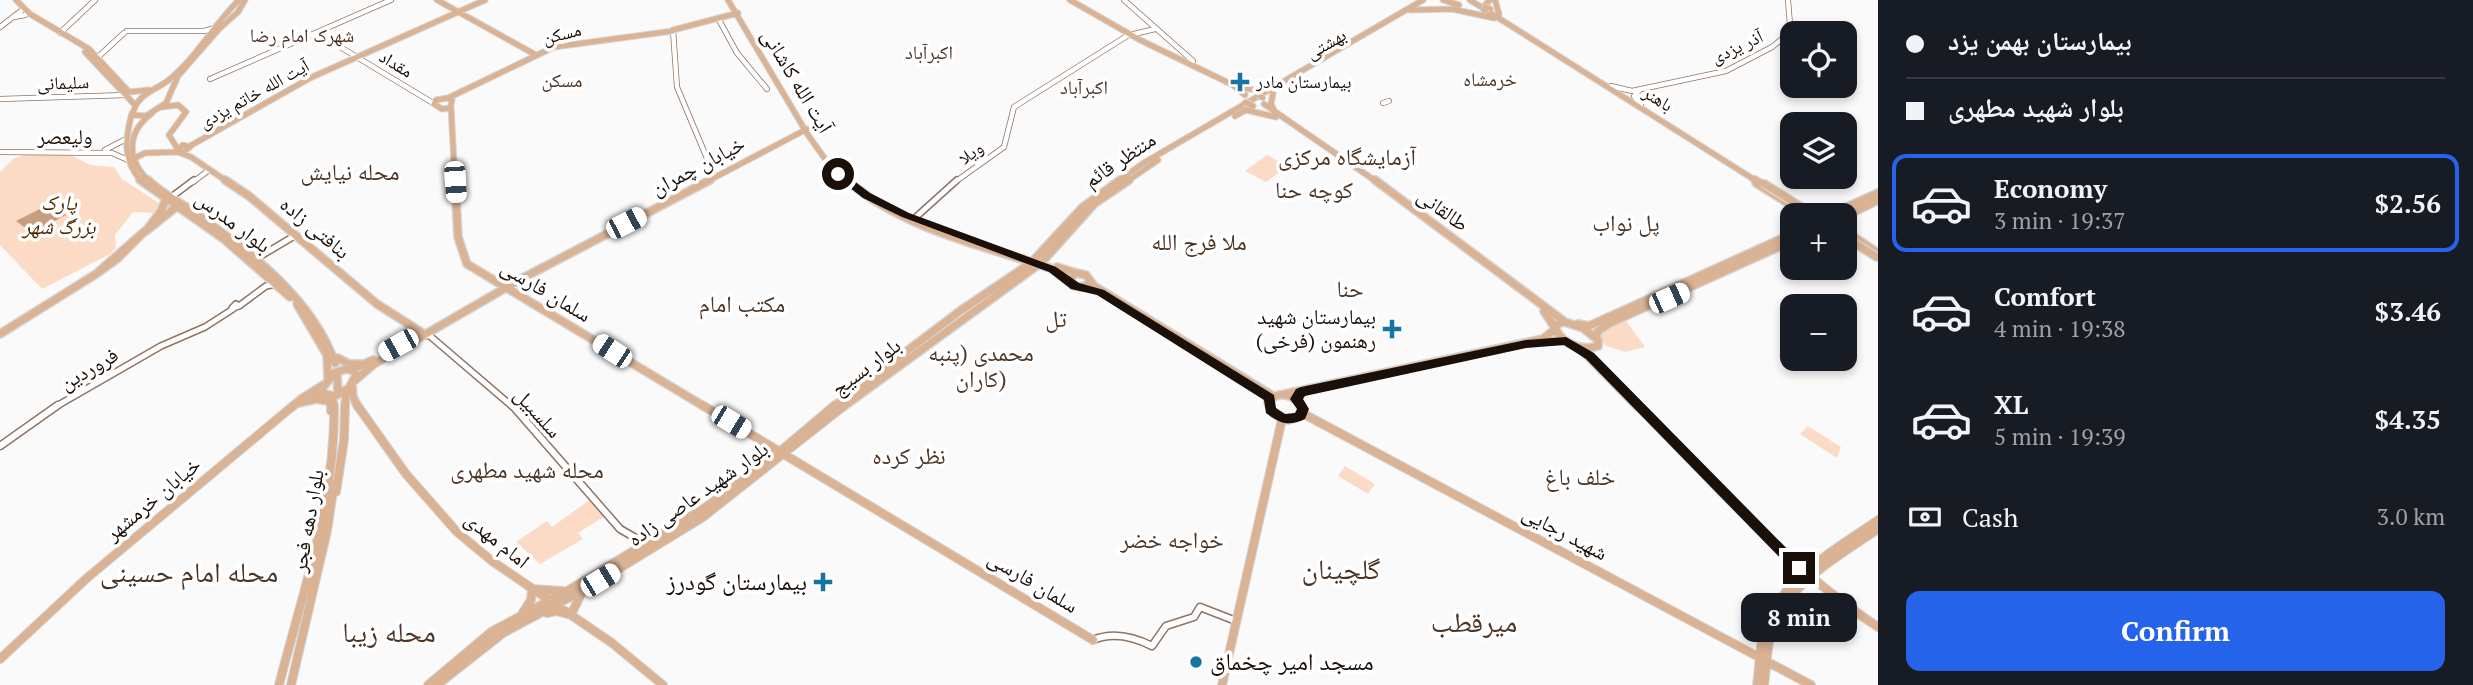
<!DOCTYPE html>
<html lang="en">
<head>
<meta charset="utf-8">
<style>
  body { margin:0; font-family:"PT Serif","Noto Naskh Arabic",serif; background:#242831; color:#f1f3f6; height:100vh; display:flex; flex-direction:column; font-size:26px; white-space:nowrap }
  * { box-sizing:border-box; margin:0 }
  p { font-size:23px; color:#9ea1a6 }
  .icon { flex:none; width:38px; height:38px; fill:none; stroke:currentColor; stroke-width:2; stroke-linecap:round; stroke-linejoin:round }
  .map { position:relative; flex:1; overflow:hidden }
  .details { display:flex; flex-direction:column; background:#171b24; width:595px }
  .details>* { flex:none }
  .guide { display:grid; align-content:center; height:154px; padding:0 28px; background:#171b24 }
  .controls { position:absolute; left:1780px; top:21px; display:grid; gap:14px }
  .controls a { display:grid; place-items:center; width:77px; height:77px; border-radius:14px; background:#171b24; box-shadow:0 4px 10px #0003; font-size:35px }
  .end { position:absolute; width:32px; height:32px; margin:-16px; border:9px solid #1a1009; background:#fff; box-shadow:0 0 0 4px #fff }
  .from { border-radius:50% }
  .bubble { position:absolute; height:49px; border-radius:14px; background:#171b24; box-shadow:0 4px 10px #0003; font-size:23px; font-weight:700; line-height:49px; text-align:center }
  .car { position:absolute; width:21px; height:42px; margin:-21px -10px; border-radius:9px; box-shadow:0 0 5px 2px #0007; background:linear-gradient(#fff 24%,#345 0 40%,#fff 0 76%,#345 0 86%,#fff 0) }
  .guide b { display:flex; align-items:center; gap:24px; height:66px; font-size:26px }
  .guide b+b { border-top:2px solid #363941 }
  .guide i { width:18px; height:18px; background:#f1f3f6 }
  ul { padding:0; list-style:none }
  li { display:flex; align-items:center; gap:21px; height:98px; margin:0 14px 10px; padding:0 14px; border:4px solid transparent; border-radius:14px }
  li div { flex:1 }
  li b { display:block; font-size:26px }
  li em { font-style:normal; font-weight:700 }
  li.active { border-color:#2563eb }
  li>.icon { width:63px; height:63px; stroke-width:1.5 }
  .pay { display:flex; align-items:center; gap:18px; height:77px; padding:0 28px; font-size:26px }
  .pay p { margin-inline-start:auto }
  .cta { display:flex; gap:14px; margin-top:auto; padding:14px 28px }
  .cta a { flex:1; height:80px; border-radius:14px; background:#2563eb; color:#fff; font-size:28px; font-weight:700; line-height:80px; text-align:center }
  main { display:flex; flex:1; min-height:0 }
  .map>svg:first-child { display:block }
</style>
</head>
<body>
<main>
<div class="map">
<svg width="1878" height="685" viewBox="0 0 1878 685">
  <rect width="100%" height="100%" fill="#fafafa"/>
  <!-- green -->
  <path fill="#fbdbc5" d="M 26,154 L 71,155 L 90,165 L 114,167 L 122,179 L 160,204 L 155,213 L 133,212 L 115,235 L 116,248 L 110,254 L 42,289 L 0,245 L 0,172 L 13,159 Z
    M 1267,155 L 1288,166 L 1266,182 L 1245,171 Z
    M 1626,321 L 1645,347 L 1625,352 L 1604,345 L 1600,332 Z
    M 1808,426 L 1841,447 L 1837,458 L 1800,434 Z
    M 1345,466 L 1375,484 L 1368,494 L 1338,476 Z
    M 591,499 L 605,516 L 578,533 L 583,539 L 540,564 L 516,542 L 547,521 L 552,527 Z"/>
  <!-- water -->
  <path fill="#c79d7f" d="M 50,204 L 66,215 L 32,233 L 16,221 Z"/>
  <g fill="none" stroke-linecap="round" stroke-linejoin="round">
    <!-- minor-far2 casing -->
    <g stroke="#8f7461" stroke-width="6">
      <path id="minor-far2" d="M 1124,0 L 1193,61
        M 14,17 L 25,15
        M 718,18 L 737,53 L 767,89
        M 0,27 L 21,11
        M 673,30 L 677,87 L 714,175
        M 127,31 L 204,31 L 215,28
        M 60,33 L 95,0
        M 317,33 L 433,103
        M 1134,34 L 1155,29
        M 98,57 L 124,33
        M 210,79 L 391,0
        M 1611,86 L 1632,91 L 1726,71 L 1772,47 L 1787,35 L 1790,25 L 1788,0
        M 1639,91 L 1634,96 L 1641,105
        M 0,99 L 126,95
        M 1383,103 L 1389,101
        M 105,150 L 126,139
        M 0,152 L 112,153 L 128,160
        M 193,182 L 209,170
        M 955,182 L 1004,147 L 1014,107 L 1130,34"/>
    </g>
    <!-- minor-far1 casing -->
    <g stroke="#8f7461" stroke-width="8">
      <path id="minor-far1" d="M 170,198 L 194,180
        M 916,217 L 957,180
        M 254,260 L 296,235
        M 236,304 L 239,306 L 232,308 Z
        M 239,306 L 266,286 L 276,284
        M 424,335 L 430,336 L 513,407
        M 55,407 L 161,346 L 205,327 L 233,309"/>
    </g>
    <!-- minor casing -->
    <g stroke="#8f7461" stroke-width="9">
      <path id="minor" d="M 512,405 L 620,529 L 646,544
        M 0,446 L 58,405
        M 1093,640 C 1112,632 1134,637 1152,646 L 1166,626 L 1194,617 L 1200,607 L 1236,621"/>
    </g>
    <!-- major-far2 casing -->
    <g stroke="#d6d4d3" stroke-width="7">
      <path id="major-far2" d="M 16,0 L 30,14 L 89,49 L 129,92 L 149,90
        M 239,0 C 214,24 197,57 170,79 C 157,90 135,94 133,115 L 146,116 L 166,103 L 178,76 L 219,29 L 238,12 L 245,0
        M 437,0 L 536,55
        M 728,0 L 808,135 L 828,163 L 849,182
        M 1070,0 L 1140,40 L 1233,85 L 1245,95
        M 1443,0 L 1459,5
        M 1470,0 L 1758,182
        M 1495,0 L 1499,14
        M 1484,6 L 1490,0
        M 1410,10 L 1452,9 L 1494,18
        M 673,30 L 738,13
        M 85,52 L 135,105
        M 1242,88 L 1264,91
        M 1273,93 L 1271,104 L 1274,110
        M 448,98 L 554,47 L 673,31
        M 448,98 L 452,100 L 450,108 L 442,109 L 434,104 L 436,100 Z
        M 1264,104 L 1377,182
        M 162,107 L 178,105 L 186,112 L 169,135 L 177,148
        M 451,107 L 455,182
        M 1246,110 L 1276,117
        M 132,113 C 125,139 122,160 142,182
        M 1235,116 L 1253,106
        M 183,145 L 190,147 L 183,152 L 176,151 Z
        M 190,146 L 310,78 L 485,0
        M 178,152 L 191,157 L 228,182
        M 133,159 L 145,153 L 178,152
        M 150,182 C 126,159 126,133 152,113
        M 706,182 L 807,129
        M 1117,182 L 1142,164 L 1423,0
        M 1126,182 L 1158,160"/>
    </g>
    <!-- major-far1 casing -->
    <g stroke="#d6d4d3" stroke-width="10">
      <path id="major-far1" d="M 140,180 L 225,240 L 290,297
        M 148,180 C 162,194 181,203 197,214 C 251,253 312,298 335,363
        M 225,180 L 249,196 L 377,304 L 421,332
        M 455,180 L 458,237 L 467,264 L 705,407
        M 847,180 C 903,229 984,246 1053,269 L 1069,282
        M 1375,180 L 1565,322
        M 1755,180 L 1761,184
        M 1756,183 L 1807,215
        M 1807,215 L 1816,212 L 1830,215
        M 1829,215 L 1878,193
        M 1844,217 L 1878,200
        M 145,231 L 117,259 L 96,274 Z
        M 146,231 L 161,211 L 165,201
        M 146,231 L 176,207
        M 1845,231 L 1878,253
        M 1057,267 L 1076,273
        M 1090,282 C 1085,288 1079,288 1072,285 L 1069,279 L 1076,273 L 1086,275 L 1094,286 L 1273,396
        M 297,304 L 327,355 L 328,378
        M 1544,311 L 1555,328
        M 1565,322 L 1583,328 L 1598,340 L 1598,346 C 1580,351 1563,345 1555,328 L 1559,323 Z
        M 1578,324 L 1589,326 L 1792,234
        M 0,334 L 96,274
        M 1596,337 L 1598,331 L 1610,323 L 1792,241
        M 1543,341 L 1566,341
        M 1579,347 L 1638,407
        M 338,358 L 349,364 L 361,364
        M 346,369 L 354,371 L 356,375 L 349,388 L 335,396 L 324,394 L 322,389 L 334,373 Z
        M 351,370 L 373,360
        M 337,376 L 338,393
        M 353,382 L 374,364 L 521,279 L 710,180
        M 352,384 L 353,397 L 358,407
        M 323,392 L 301,399 L 325,384
        M 1285,394 L 1543,339 L 1555,329
        M 327,396 L 331,399 L 331,407
        M 298,403 L 316,399 L 333,402
        M 292,407 L 301,399
        M 345,407 L 346,390
        M 833,407 L 960,311 L 1031,263 L 1083,207 L 1120,180
        M 843,407 L 1042,262 L 1095,203 L 1129,180
        M 1270,407 L 1268,402 C 1278,390 1294,394 1302,407"/>
    </g>
    <!-- major casing -->
    <g stroke="#d6d4d3" stroke-width="10">
      <path id="major" d="M 331,405 L 331,411
        M 357,405 L 406,474 L 457,532 L 492,561 L 612,643 L 663,685
        M 702,405 L 1093,640
        M 1269,405 L 1273,413 L 1288,420 L 1300,416 L 1303,409 L 1301,405
        M 1637,405 C 1714,482 1786,567 1878,627
        M 1302,413 L 1811,685
        M 336,492 L 344,440 L 345,405
        M 1787,592 L 1786,586 L 1794,572 L 1791,561
        M 547,613 L 556,611 L 571,615 L 581,594
        M 522,614 L 531,600 L 532,589 L 563,591
        M 0,659 L 87,578 L 294,405
        M 279,685 C 302,594 336,500 334,405
        M 291,685 L 327,531 L 334,484
        M 428,685 L 491,632 L 569,590 L 706,507 L 777,454 L 835,405
        M 437,685 L 503,633 L 589,587 L 703,517 L 845,405
        M 1222,685 L 1282,419
        M 1757,685 C 1760,664 1759,641 1768,621 C 1788,574 1838,548 1878,520
        M 1764,685 C 1767,667 1766,648 1772,630 C 1788,583 1839,556 1878,529"/>
    </g>
    <!-- minor-far2 -->
    <use href="#minor-far2" stroke="#fff" stroke-width="4.5"/>
    <!-- minor-far1 -->
    <use href="#minor-far1" stroke="#fff" stroke-width="5"/>
    <!-- minor -->
    <use href="#minor" stroke="#fff" stroke-width="6"/>
    <!-- major-far2 -->
    <use href="#major-far2" stroke="#dab294" stroke-width="5"/>
    <!-- major-far1 -->
    <use href="#major-far1" stroke="#dab294" stroke-width="7"/>
    <!-- major -->
    <use href="#major" stroke="#dab294" stroke-width="8"/>
    <!-- major-bridge-far1 casing -->
    <g stroke="#d6d4d3" stroke-width="7" stroke-linecap="butt">
      <path id="major-bridge-far1" d="M 1484,10 L 1485,7 L 1491,9
        M 1258,95 L 1263,98
        M 1245,102 L 1251,105"/>
    </g>
    <!-- major-bridge casing -->
    <g stroke="#d6d4d3" stroke-width="10" stroke-linecap="butt">
      <path id="major-bridge" d="M 1763,183 L 1814,215
        M 1844,236 L 1878,258"/>
    </g>
    <!-- major-bridge-far1 -->
    <use href="#major-bridge-far1" stroke="#dab294" stroke-width="5"/>
    <!-- major-bridge -->
    <use href="#major-bridge" stroke="#dab294" stroke-width="7"/>
  </g>
  <!-- route -->
  <path fill="#1a1009" d="M 835,172 L 842,172 L 870,193 L 909,213 L 1056,267 L 1079,283 L 1104,290 L 1274,395 L 1276,408 L 1285,414 L 1295,413 L 1297,409 L 1290,399 L 1296,389 L 1301,387 L 1526,340 L 1566,337 L 1594,353 L 1806,568 L 1804,572 L 1794,572 L 1586,359 L 1564,345 L 1526,348 L 1305,396 L 1303,399 L 1309,409 L 1305,419 C 1288,427 1279,423 1266,413 L 1264,400 L 1097,295 L 1071,289 L 1049,272 L 902,217 L 863,198 L 835,176 Z"/>
  <!-- markers -->
  <g fill="#1773a1" stroke="#fff" stroke-width="2.5">
    <path d="M1236.5 71.5h7v7h7v7h-7v7h-7v-7h-7v-7h7z"/>
    <path d="M1388.5 318.5h7v7h7v7h-7v7h-7v-7h-7v-7h7z"/>
    <path d="M819.5 571.5h7v7h7v7h-7v7h-7v-7h-7v-7h7z"/>
    <circle cx="1196" cy="662" r="7"/>
  </g>
  <g text-anchor="middle" stroke-width="7" stroke-linejoin="round" paint-order="stroke">
    <!-- far-street labels -->
    <g font-size="18" fill="#1a1009" stroke="#fff">
      <text transform="translate(562 34) rotate(-14)" y="6">مسکن</text>
      <text transform="translate(1326 44) rotate(-30)" y="6">بهشتی</text>
      <text transform="translate(1737 47) rotate(-25)" y="6">آذر یزدی</text>
      <text transform="translate(396 64) rotate(31)" y="6">مقداد</text>
      <text transform="translate(63 83) rotate(-2)" y="6">سلیمانی</text>
      <text transform="translate(254 94) rotate(-29)" y="6">آیت الله خاتم یزدی</text>
      <text transform="translate(1658 99) rotate(32)" y="6">باهنر</text>
      <text transform="translate(971 153) rotate(-35)" y="6">ویلا</text>
    </g>
    <!-- far-poi labels -->
    <g font-size="18" fill="#1a1009" stroke="#fff" text-anchor="start">
      <text x="1256" y="88">بیمارستان مادر</text>
    </g>
    <!-- far-neighbourhood labels -->
    <g font-size="19" fill="#4c3524" stroke="#fff">
      <text x="302" y="42">شهرک امام رضا</text>
      <text x="929" y="59">اکبرآباد</text>
      <text x="1490" y="86">خرمشاه</text>
      <text x="562" y="87">مسکن</text>
      <text x="1084" y="94">اکبرآباد</text>
    </g>
    <!-- street labels -->
    <g font-size="21" fill="#1a1009" stroke="#fff">
      <text transform="translate(797 81) rotate(59)" y="7">آیت الله کاشانی</text>
      <text x="65" y="144">ولیعصر</text>
      <text transform="translate(1120 160) rotate(-34)" y="7">منتظر قائم</text>
      <text transform="translate(698 166) rotate(-28)" y="7">خیابان چمران</text>
      <text transform="translate(1443 210) rotate(36)" y="7">طالقانی</text>
      <text transform="translate(233 222) rotate(37)" y="7">بلوار مدرس</text>
      <text transform="translate(315 228) rotate(40)" y="7">بنافتی زاده</text>
      <text transform="translate(546 291) rotate(31)" y="7">سلمان فارسی</text>
      <text transform="translate(866 367) rotate(-37)" y="7">بلوار بسیج</text>
      <text transform="translate(89 369) rotate(-30)" y="7">فروردین</text>
      <text transform="translate(538 413) rotate(48)" y="7">سلسبیل</text>
      <text transform="translate(698 494) rotate(-35)" y="7">بلوار شهید عاصی زاده</text>
      <text transform="translate(153 499) rotate(-40)" y="7">خیابان خرمشهر</text>
      <text transform="translate(308 521) rotate(-80)" y="7">بلوار دهه فجر</text>
      <text transform="translate(1565 533) rotate(28)" y="7">شهید رجایی</text>
      <text transform="translate(497 540) rotate(39)" y="7">امام مهدی</text>
      <text transform="translate(1033 582) rotate(31)" y="7">سلمان فارسی</text>
    </g>
    <!-- park labels -->
    <g font-size="21" font-style="italic" fill="#4f2701" stroke="#fff">
      <text x="59" y="210">پارک<tspan x="59" dy="24">بزرگ شهر</tspan></text>
    </g>
    <!-- poi labels -->
    <g font-size="21" fill="#1a1009" stroke="#fff" text-anchor="end">
      <text x="1376" y="324">بیمارستان شهید<tspan x="1376" dy="24">رهنمون (فرخی)</tspan></text>
    </g>
    <!-- neighbourhood labels -->
    <g font-size="23" fill="#4c3524" stroke="#fff">
      <text x="1347" y="165">آزمایشگاه مرکزی</text>
      <text x="350" y="180">محله نیایش</text>
      <text x="1314" y="198">کوچه حنا</text>
      <text x="1626" y="231">پل نواب</text>
      <text x="1199" y="250">ملا فرج الله</text>
      <text x="1350" y="297">حنا</text>
      <text x="742" y="312">مکتب امام</text>
      <text x="1056" y="327">تل</text>
      <text x="981" y="361">محمدی (پنبه<tspan x="981" dy="26">کاران)</tspan></text>
      <text x="909" y="464">نظر کرده</text>
      <text x="527" y="478">محله شهید مطهری</text>
      <text x="1580" y="485">خلف باغ</text>
      <text x="1172" y="548">خواجه خضر</text>
    </g>
    <!-- near-poi labels -->
    <g font-size="24" fill="#1a1009" stroke="#fff" text-anchor="end">
      <text x="807" y="590">بیمارستان گودرز</text>
      <text x="1210" y="670" text-anchor="start">مسجد امیر چخماق</text>
    </g>
    <!-- near-neighbourhood labels -->
    <g font-size="28" fill="#4c3524" stroke="#fff">
      <text x="1341" y="579">گلچینان</text>
      <text x="189" y="582">محله امام حسینی</text>
      <text x="1474" y="632">میرقطب</text>
      <text x="389" y="642">محله زیبا</text>
    </g>
  </g>
</svg>
<div class="controls">
<a><svg class="icon" aria-label="locate" viewBox="0 0 24 24"><circle cx="12" cy="12" r="6"/><path d="M12 2v4M12 18v4M2 12h4M18 12h4"/></svg></a>
<a><svg class="icon" aria-label="layers" viewBox="0 0 24 24"><path d="M12 4l9 5-9 5-9-5zM3 14l9 5 9-5"/></svg></a>
<a>+</a>
<a>−</a>
</div>
<i class="end from" style="left:838px;top:174px"></i>
<i class="end" style="left:1799px;top:568px"></i>
<div class="bubble" style="left:1741px;top:593px;width:116px">8 min</div>
<i class="car" style="left:455px;top:182px;rotate:176deg"></i>
<i class="car" style="left:626px;top:223px;rotate:63deg"></i>
<i class="car" style="left:1669px;top:298px;rotate:66deg"></i>
<i class="car" style="left:398px;top:345px;rotate:241deg"></i>
<i class="car" style="left:612px;top:351px;rotate:303deg"></i>
<i class="car" style="left:731px;top:422px;rotate:121deg"></i>
<i class="car" style="left:600px;top:580px;rotate:59deg"></i>
</div>
<section class="details">
<div class="guide">
<b><i class="from"></i>بیمارستان بهمن یزد</b>
<b><i></i>بلوار شهید مطهری</b>
</div>
<ul>
<li class="active"><svg class="icon" aria-label="car" viewBox="0 0 24 24"><path d="M5 17H2v-5l4-1 3-4h7l3 4 3 1v5h-3M9 17h6M6 11h13"/><circle cx="7" cy="17" r="2"/><circle cx="17" cy="17" r="2"/></svg><div><b>Economy</b><p>3 min · 19:37</p></div><em>$2.56</em></li>
<li><svg class="icon" aria-label="car" viewBox="0 0 24 24"><path d="M5 17H2v-5l4-1 3-4h7l3 4 3 1v5h-3M9 17h6M6 11h13"/><circle cx="7" cy="17" r="2"/><circle cx="17" cy="17" r="2"/></svg><div><b>Comfort</b><p>4 min · 19:38</p></div><em>$3.46</em></li>
<li><svg class="icon" aria-label="car" viewBox="0 0 24 24"><path d="M5 17H2v-5l4-1 3-4h7l3 4 3 1v5h-3M9 17h6M6 11h13"/><circle cx="7" cy="17" r="2"/><circle cx="17" cy="17" r="2"/></svg><div><b>XL</b><p>5 min · 19:39</p></div><em>$4.35</em></li>
</ul>
<div class="pay"><svg class="icon" aria-label="cash" viewBox="0 0 24 24"><path d="M3 7h18v10H3z"/><circle cx="12" cy="12" r="2"/></svg>Cash<p>3.0 km</p></div>
<div class="cta"><a>Confirm</a></div>
</section>
</main>
</body>
</html>
